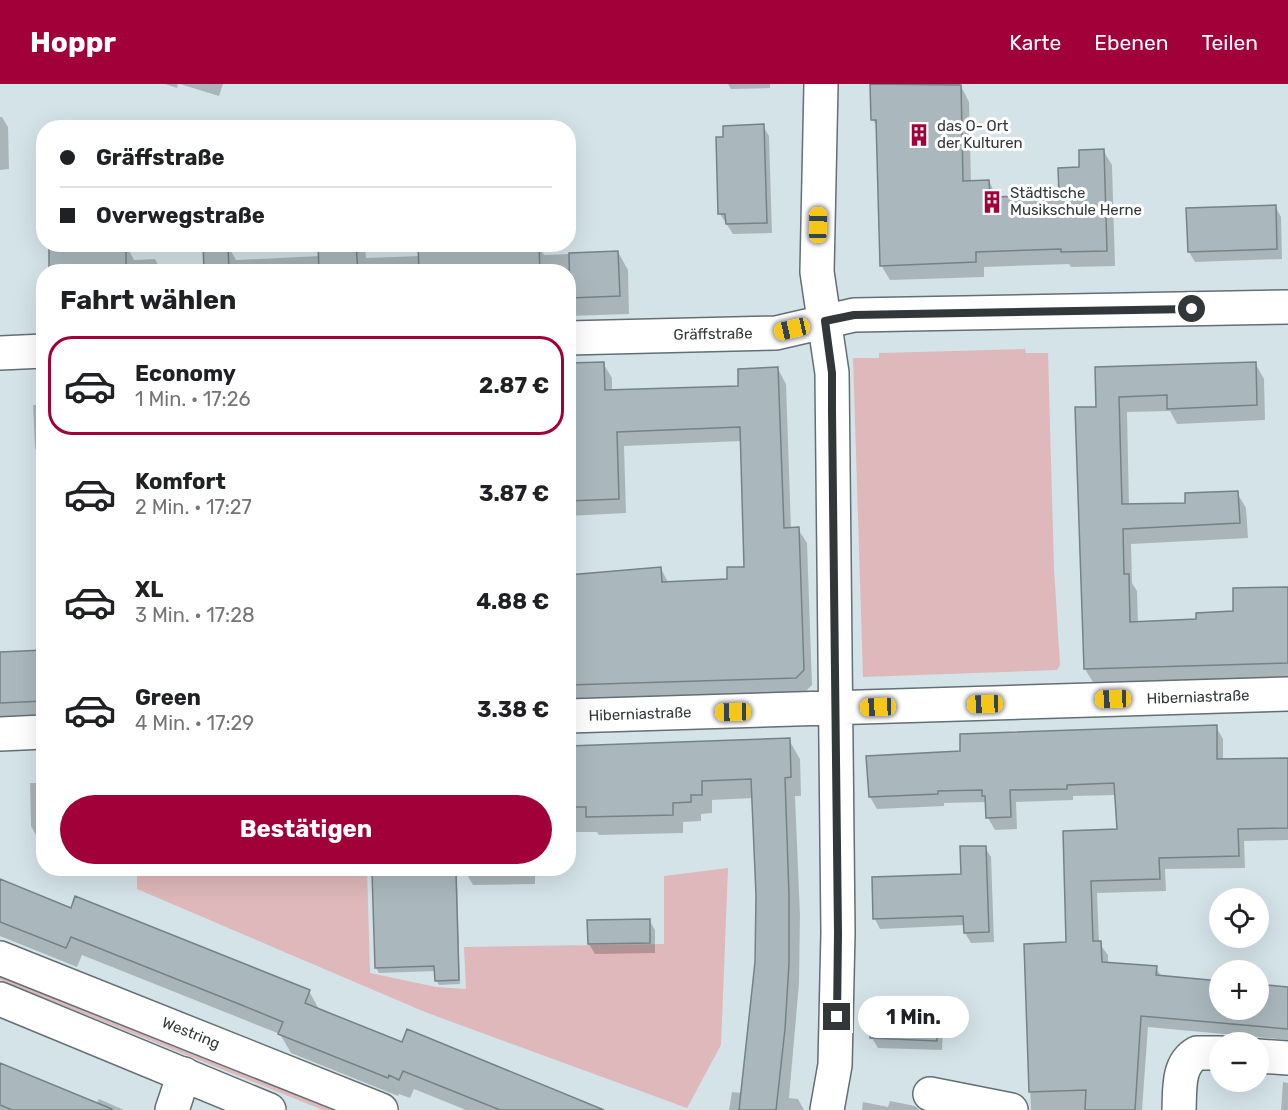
<!DOCTYPE html>
<html lang="de">
<head>
<meta charset="utf-8">
<style>
  body { margin:0; font-family:Rubik,sans-serif; background:#f2f2f2; color:#202124; height:100vh; display:flex; flex-direction:column; font-size:22px; white-space:nowrap }
  * { box-sizing:border-box; margin:0 }
  p { font-size:20px; color:#757577 }
  .icon { flex:none; width:33px; height:33px; fill:none; stroke:currentColor; stroke-width:2; stroke-linecap:round; stroke-linejoin:round }
  .map { position:relative; flex:1; overflow:hidden }
  .drawer { position:absolute; left:36px; top:180px; width:540px; height:612px; display:flex; flex-direction:column; background:#fff; border-radius:24px; box-shadow:0 6px 24px #0002 }
  .drawer>* { flex:none }
  .guide { position:absolute; left:36px; top:36px; width:540px; height:132px; border-radius:24px; box-shadow:0 6px 24px #0002; display:grid; align-content:center; height:132px; padding:0 24px; background:#fff }
  .controls { position:absolute; left:1209px; top:804px; display:grid; gap:12px }
  .controls a { display:grid; place-items:center; width:60px; height:60px; border-radius:50%; background:#fff; box-shadow:0 6px 24px #0002; font-size:30px }
  .end { position:absolute; width:27px; height:27px; margin:-14px; border:8px solid #323739; background:#fff; box-shadow:0 0 0 3px #fff }
  .from { border-radius:50% }
  .bubble { position:absolute; height:42px; border-radius:21px; background:#fff; box-shadow:0 6px 24px #0002; font-size:20px; font-weight:700; line-height:42px; text-align:center }
  .car { position:absolute; width:18px; height:36px; margin:-18px -9px; border-radius:8px; box-shadow:0 0 4px 2px #0007; background:linear-gradient(#f5c518 24%,#345 0 40%,#f5c518 0 76%,#345 0 86%,#f5c518 0) }
  .guide b { display:flex; align-items:center; gap:21px; height:57px; font-size:22px }
  .guide b+b { border-top:2px solid #e0e0e0 }
  .guide i { width:15px; height:15px; background:#202124 }
  ul { padding:0; list-style:none }
  li { display:flex; align-items:center; gap:18px; height:99px; margin:0 12px 9px; padding:0 12px; border:3px solid transparent; border-radius:24px }
  li div { flex:1 }
  li b { display:block; font-size:22px }
  li em { font-style:normal; font-weight:700 }
  li.active { border-color:#a10138 }
  li>.icon { width:54px; height:54px; stroke-width:1.5 }
  h2 { padding:0 24px; font-size:27px; line-height:72px }
  .action { display:flex; gap:12px; margin-top:auto; padding:12px 24px }
  .action a { flex:1; height:69px; border-radius:36px; background:#a10138; color:#fff; font-size:24px; font-weight:700; line-height:69px; text-align:center }
  header { display:flex; align-items:center; gap:36px; box-sizing:border-box; height:84px; padding:0 30px; background:#a10138; color:#fff }
  header strong { font-size:28px }
  nav { display:flex; gap:33px; margin-inline-start:auto; font-size:21px }
  .map>svg:first-child { display:block }
</style>
</head>
<body>
<header>
<strong>Hoppr</strong>
<nav><a>Karte</a><a>Ebenen</a><a>Teilen</a></nav>
</header>
<div class="map">
<svg width="1288" height="1026" viewBox="0 0 1288 1026">
  <rect width="100%" height="100%" fill="#d4e3e8"/>
  <!-- green -->
  <path fill="#deb8ba" d="M 1025,265 L 1026,269 L 1048,269 L 1054,485 L 1060,581 L 1057,586 L 863,593 L 853,274 L 879,274 L 879,269 Z
    M 728,784 L 721,961 L 687,1024 L 425,928 L 137,805 L 137,785 L 367,785 L 370,889 L 436,903 L 466,905 L 464,863 L 664,860 L 664,792 Z
    M 0,890 L 339,1026 L 323,1026 L 0,896 Z"/>
  <!-- shadow -->
  <path fill="#0003" d="M 165,0 L 178,0 L 177,4 Z
    M 180,0 L 223,0 L 219,12 Z
    M 728,0 L 770,0 L 770,4 L 731,5 Z
    M 872,0 L 960,0 L 969,18 L 971,98 L 989,97 L 997,114 L 1061,112 L 1081,85 L 1103,66 L 1112,81 L 1115,182 L 1071,183 L 1069,180 L 984,183 L 984,193 L 890,196 L 881,181 L 878,44 L 873,36 Z
    M 0,33 L 2,33 L 8,43 L 9,85 L 0,86 Z
    M 763,42 L 769,52 L 772,149 L 733,150 L 720,130 L 725,54 Z
    M 1275,122 L 1281,133 L 1282,175 L 1195,178 L 1189,168 Z
    M 126,160 L 134,176 L 155,175 L 162,188 L 51,188 Z
    M 227,160 L 236,176 L 320,172 L 320,160 L 365,160 L 366,174 L 420,172 L 420,160 L 522,160 L 522,163 L 539,162 L 544,171 L 618,168 L 628,186 L 629,230 L 568,232 L 568,188 L 206,188 Z
    M 603,279 L 612,294 L 612,307 L 740,304 L 778,285 L 786,300 L 791,445 L 798,445 L 807,459 L 812,601 L 804,609 L 568,615 L 568,492 L 661,485 L 669,500 L 729,497 L 746,484 L 742,357 L 624,362 L 626,429 L 568,432 L 568,281 Z
    M 1255,279 L 1264,295 L 1265,336 L 1177,340 L 1170,327 L 1127,328 L 1129,422 L 1187,421 L 1237,409 L 1246,424 L 1248,454 L 1131,460 L 1132,499 L 1137,507 L 1138,539 L 1197,537 L 1235,529 L 1288,504 L 1288,594 L 1094,600 L 1085,585 L 1097,324 L 1096,285 Z
    M 33,321 L 44,321 L 44,374 L 40,374 L 35,364 Z
    M 44,567 L 44,641 L 0,643 L 0,568 Z
    M 1216,643 L 1223,655 L 1223,677 L 1288,675 L 1288,756 L 1244,757 L 1245,784 L 1165,785 L 1166,807 L 1097,809 L 1099,859 L 1108,871 L 1108,880 L 1156,884 L 1162,893 L 1220,926 L 1258,926 L 1288,905 L 1288,956 L 1148,943 L 1142,1026 L 1031,1026 L 1025,861 L 1068,860 L 1064,749 L 1118,746 L 1116,711 L 1073,712 L 1073,716 L 1016,718 L 1017,745 L 995,746 L 988,734 L 987,718 L 944,719 L 944,722 L 877,725 L 870,713 L 962,669 Z
    M 789,656 L 800,675 L 801,712 L 795,712 L 800,832 L 799,899 L 789,1014 L 798,1015 L 804,1026 L 729,1026 L 732,1008 L 743,1009 L 757,878 L 757,811 L 753,714 L 712,716 L 712,729 L 701,730 L 701,737 L 683,738 L 683,749 L 599,751 L 597,748 L 568,748 L 568,663 Z
    M 40,693 L 44,693 L 44,752 L 37,753 L 31,742 L 30,699 L 40,699 Z
    M 985,763 L 991,773 L 994,858 L 971,859 L 965,849 L 965,841 L 880,845 L 875,835 L 963,791 Z
    M 463,784 L 535,784 L 535,800 L 473,801 Z
    M 455,789 L 457,794 L 460,900 L 439,901 L 436,896 L 436,887 L 379,889 L 376,884 L 374,791 L 397,792 Z
    M 0,797 L 72,825 L 309,907 L 320,927 L 403,960 L 603,1026 L 466,1026 L 414,1005 L 410,1014 L 399,1010 L 398,1012 L 291,969 L 280,950 L 82,871 L 77,883 L 0,852 Z
    M 649,836 L 655,846 L 655,869 L 595,870 L 589,860 L 589,837 Z
    M 938,919 L 944,929 L 942,966 L 878,964 L 872,954 Z
    M 0,981 L 96,1020 L 99,1015 L 124,1026 L 0,1026 Z
    M 1283,998 L 1288,999 L 1288,1026 L 1281,1026 Z
    M 890,1017 L 915,1022 L 920,1026 L 862,1026 L 863,1018 L 888,1023 Z"/>
  <!-- building -->
  <path fill="#aab8bd" stroke="#758287" stroke-width="1.5" d="M 870,0 L 961,1 L 963,97 L 989,96 L 990,113 L 1059,111 L 1058,84 L 1079,83 L 1079,66 L 1104,65 L 1107,167 L 1061,168 L 1061,165 L 976,168 L 976,178 L 880,182 L 876,36 L 871,36 Z
    M 764,40 L 767,139 L 726,140 L 725,130 L 718,130 L 716,53 L 723,53 L 723,42 Z
    M 1276,121 L 1277,165 L 1188,168 L 1186,124 Z
    M 49,160 L 126,160 L 126,188 L 49,188 Z
    M 203,160 L 228,160 L 229,188 L 204,188 Z
    M 318,160 L 356,160 L 358,188 L 319,188 Z
    M 418,160 L 539,161 L 540,188 L 419,188 Z
    M 618,167 L 620,212 L 570,214 L 569,169 Z
    M 604,278 L 605,306 L 738,302 L 738,285 L 778,283 L 784,444 L 799,443 L 804,586 L 796,594 L 568,601 L 568,491 L 661,483 L 662,498 L 727,495 L 727,483 L 744,483 L 740,343 L 617,348 L 619,415 L 568,417 L 568,279 Z
    M 1256,278 L 1257,321 L 1167,325 L 1167,311 L 1119,313 L 1122,420 L 1185,419 L 1185,409 L 1238,407 L 1240,439 L 1123,445 L 1124,490 L 1129,490 L 1130,538 L 1196,535 L 1196,529 L 1233,527 L 1233,504 L 1288,503 L 1288,579 L 1084,585 L 1075,323 L 1096,323 L 1095,283 Z
    M 44,566 L 44,617 L 0,619 L 0,568 Z
    M 1217,641 L 1217,675 L 1288,674 L 1288,744 L 1238,745 L 1239,772 L 1159,774 L 1160,795 L 1091,797 L 1093,857 L 1101,857 L 1102,878 L 1157,882 L 1156,891 L 1220,897 L 1220,926 L 1258,926 L 1258,900 L 1288,903 L 1288,945 L 1141,932 L 1135,1026 L 1085,1026 L 1086,1006 L 1029,1008 L 1024,860 L 1066,858 L 1063,747 L 1117,745 L 1114,699 L 1067,701 L 1067,705 L 1010,706 L 1011,733 L 986,734 L 985,712 L 982,712 L 982,706 L 938,707 L 938,710 L 869,713 L 866,672 L 960,667 L 960,650 Z
    M 790,654 L 791,693 L 785,694 L 789,811 L 789,879 L 785,945 L 776,1026 L 739,1026 L 755,878 L 756,811 L 751,695 L 702,697 L 702,711 L 691,711 L 691,718 L 673,719 L 673,731 L 586,733 L 586,723 L 568,723 L 568,662 Z
    M 960,762 L 986,762 L 989,848 L 964,849 L 963,832 L 873,835 L 872,793 L 961,790 Z
    M 456,788 L 459,896 L 435,897 L 434,882 L 375,884 L 372,789 L 397,789 L 397,791 Z
    M 0,795 L 71,824 L 75,812 L 310,906 L 305,919 L 327,928 L 402,958 L 407,945 L 604,1026 L 500,1026 L 403,987 L 399,996 L 389,991 L 388,994 L 278,950 L 283,938 L 239,920 L 71,853 L 66,864 L 0,838 Z
    M 650,835 L 650,859 L 588,860 L 587,836 Z
    M 872,914 L 939,917 L 937,957 L 870,954 Z
    M 0,979 L 112,1025 L 112,1026 L 12,1026 L 0,1021 Z"/>
  <g fill="none" stroke-linecap="round" stroke-linejoin="round">
    <!-- minor casing -->
    <g stroke="#626f73" stroke-width="36">
      <path id="minor" d="M 821,0 L 817,188 L 832,289 L 838,849 L 835,981 L 827,1026
        M 568,254 L 776,249 L 854,231 L 1288,223
        M 0,269 L 44,267
        M 568,632 L 1288,610
        M 0,650 L 44,648
        M 1258,972 L 1288,974
        M 930,1010 L 1011,1026
        M 172,1026 L 184,990
        M 1179,1026 C 1180,1006 1177,980 1197,969 L 1220,969"/>
    </g>
    <!-- secondary casing -->
    <g stroke="#626f73" stroke-width="36">
      <path id="secondary" d="M 0,874 L 381,1026
        M 0,915 L 269,1026"/>
    </g>
    <!-- minor -->
    <use href="#minor" stroke="#fff" stroke-width="33"/>
    <!-- secondary -->
    <use href="#secondary" stroke="#fff" stroke-width="33"/>
  </g>
  <g fill="none" stroke-linecap="round" stroke-linejoin="round">
    <!-- route -->
    <path stroke="#323739" stroke-width="8" d="M 837,933 L 838,849 L 832,327 L 832,289 L 825,237 L 854,231 L 1192,225"/>
  </g>
  <!-- icons -->
  <defs>
    <g id="building-bare" transform="scale(1.8)"><path d="M-4-6H4V6H1V3H-1V6H-4ZM-2.5-4.3h1.7v1.8h-1.7ZM.8-4.3h1.7v1.8H.8ZM-2.5-1h1.7V.8h-1.7ZM.8-1h1.7V.8H.8Z" fill="#a10138" stroke="#fff" stroke-width="2.5" paint-order="stroke"/></g>
  </defs>
  <g fill-rule="evenodd">
    <use href="#building-bare" x="919" y="51"/>
    <use href="#building-bare" x="992" y="118"/>
  </g>
  <g text-anchor="middle" stroke-width="6" stroke-linejoin="round" paint-order="stroke">
    <!-- poi labels -->
    <g font-size="15" fill="#323739" stroke="#fff" text-anchor="start">
      <text x="937" y="47">das O- Ort<tspan x="937" dy="17">der Kulturen</tspan></text>
      <text x="1010" y="114">Städtische<tspan x="1010" dy="17">Musikschule Herne</tspan></text>
    </g>
    <!-- street labels -->
    <g font-size="15" fill="#323739" stroke="#fff">
      <text transform="translate(713 250) rotate(-1)" y="5">Gräffstraße</text>
      <text transform="translate(1198 613) rotate(-2)" y="5">Hiberniastraße</text>
      <text transform="translate(640 630) rotate(-2)" y="5">Hiberniastraße</text>
      <text transform="translate(191 949) rotate(22)" y="5">Westring</text>
    </g>
  </g>
</svg>
<div class="controls">
<a><svg class="icon" aria-label="locate" viewBox="0 0 24 24"><circle cx="12" cy="12" r="6"/><path d="M12 2v4M12 18v4M2 12h4M18 12h4"/></svg></a>
<a>+</a>
<a>−</a>
</div>
<i class="end from" style="left:1192px;top:225px"></i>
<i class="end" style="left:837px;top:933px"></i>
<div class="bubble" style="left:858px;top:912px;width:111px">1 Min.</div>
<i class="car" style="left:818px;top:141px;rotate:1deg"></i>
<i class="car" style="left:792px;top:245px;rotate:257deg"></i>
<i class="car" style="left:1113px;top:615px;rotate:268deg"></i>
<i class="car" style="left:985px;top:620px;rotate:268deg"></i>
<i class="car" style="left:878px;top:623px;rotate:268deg"></i>
<i class="car" style="left:733px;top:628px;rotate:269deg"></i>
<div class="guide">
<b><i class="from"></i>Gräffstraße</b>
<b><i></i>Overwegstraße</b>
</div>
<section class="drawer">
<h2>Fahrt wählen</h2>
<ul>
<li class="active"><svg class="icon" aria-label="car" viewBox="0 0 24 24"><path d="M5 17H2v-5l4-1 3-4h7l3 4 3 1v5h-3M9 17h6M6 11h13"/><circle cx="7" cy="17" r="2"/><circle cx="17" cy="17" r="2"/></svg><div><b>Economy</b><p>1 Min. · 17:26</p></div><em>2.87 €</em></li>
<li><svg class="icon" aria-label="car" viewBox="0 0 24 24"><path d="M5 17H2v-5l4-1 3-4h7l3 4 3 1v5h-3M9 17h6M6 11h13"/><circle cx="7" cy="17" r="2"/><circle cx="17" cy="17" r="2"/></svg><div><b>Komfort</b><p>2 Min. · 17:27</p></div><em>3.87 €</em></li>
<li><svg class="icon" aria-label="car" viewBox="0 0 24 24"><path d="M5 17H2v-5l4-1 3-4h7l3 4 3 1v5h-3M9 17h6M6 11h13"/><circle cx="7" cy="17" r="2"/><circle cx="17" cy="17" r="2"/></svg><div><b>XL</b><p>3 Min. · 17:28</p></div><em>4.88 €</em></li>
<li><svg class="icon" aria-label="car" viewBox="0 0 24 24"><path d="M5 17H2v-5l4-1 3-4h7l3 4 3 1v5h-3M9 17h6M6 11h13"/><circle cx="7" cy="17" r="2"/><circle cx="17" cy="17" r="2"/></svg><div><b>Green</b><p>4 Min. · 17:29</p></div><em>3.38 €</em></li>
</ul>
<div class="action"><a>Bestätigen</a></div>
</section>
</div>
</body>
</html>
